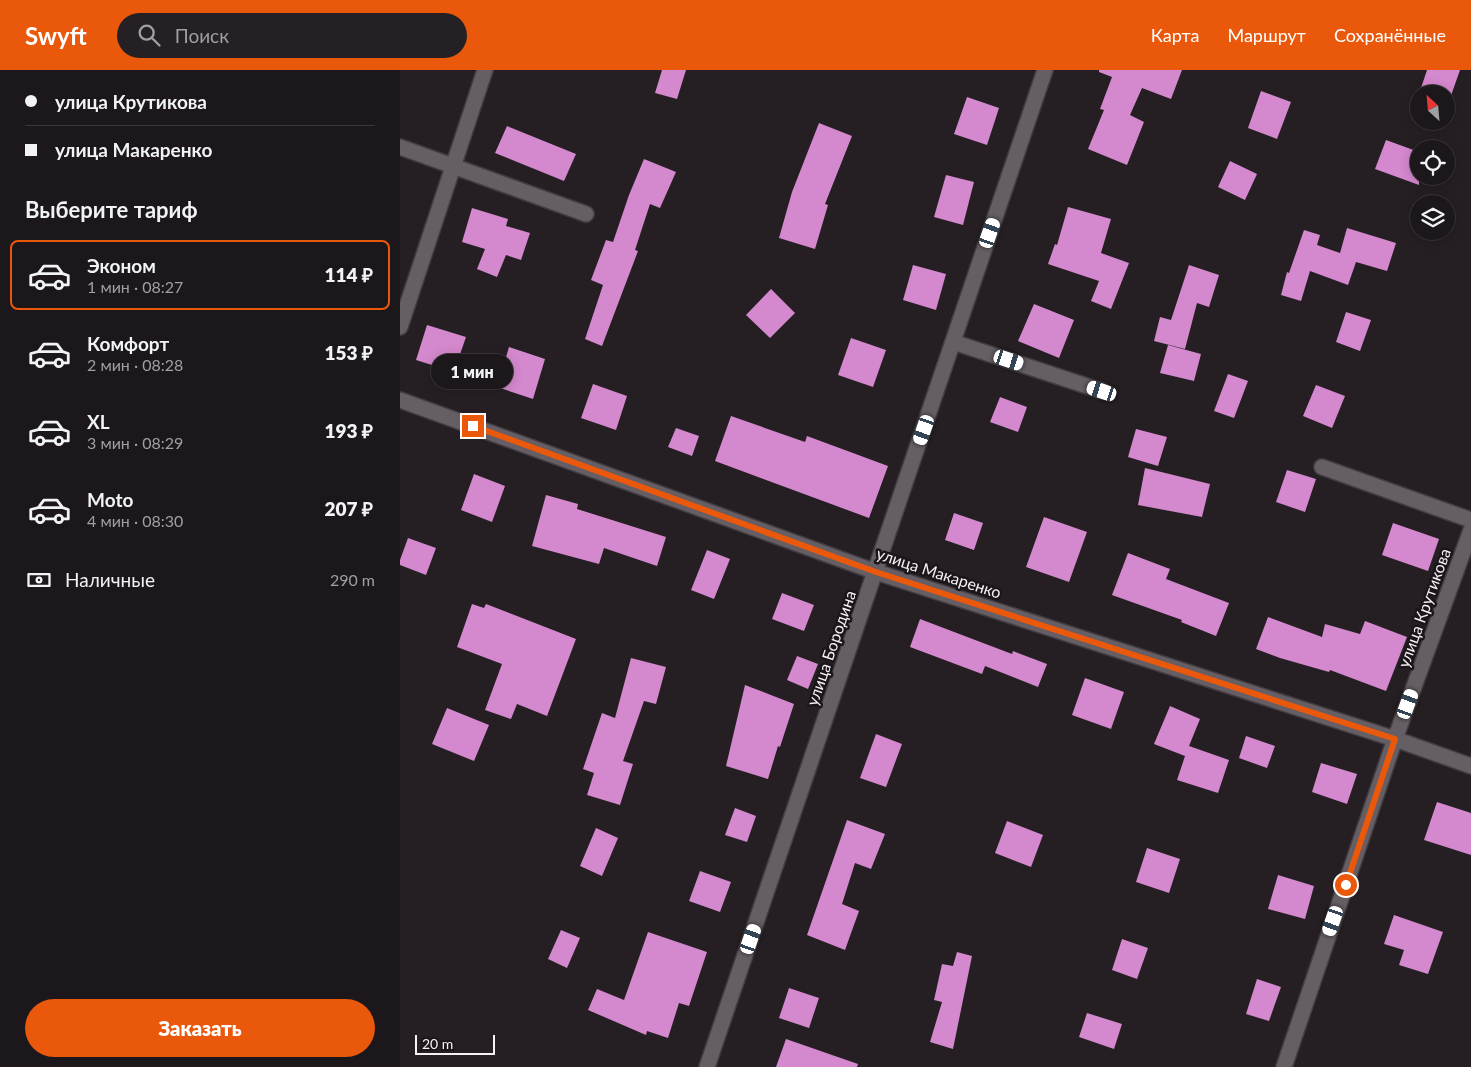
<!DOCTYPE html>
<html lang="ru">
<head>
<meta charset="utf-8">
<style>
  body { margin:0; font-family:Lato,sans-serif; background:#252024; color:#f1f3f6; height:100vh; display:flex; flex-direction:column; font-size:19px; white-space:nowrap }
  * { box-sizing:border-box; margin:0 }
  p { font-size:16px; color:#a09fa3 }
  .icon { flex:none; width:28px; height:28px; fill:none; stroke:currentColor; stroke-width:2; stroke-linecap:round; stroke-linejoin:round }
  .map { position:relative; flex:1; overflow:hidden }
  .drawer { display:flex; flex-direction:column; background:#1c171b; width:400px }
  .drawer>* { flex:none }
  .banner { display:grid; align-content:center; height:110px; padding:0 25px; background:#1c171b }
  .needle { width:32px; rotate:334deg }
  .controls { position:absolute; left:1010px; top:15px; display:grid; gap:10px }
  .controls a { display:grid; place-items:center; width:45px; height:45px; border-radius:50%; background:#1c171b; box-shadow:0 2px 12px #0003,0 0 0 1px #3a363a; font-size:25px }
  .scale { position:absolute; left:15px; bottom:12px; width:80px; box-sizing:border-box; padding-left:5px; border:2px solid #f6f1f5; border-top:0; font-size:14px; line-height:18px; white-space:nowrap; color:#f6f1f5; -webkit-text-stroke:4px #1b161b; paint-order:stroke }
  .end { position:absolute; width:22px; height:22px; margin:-11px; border:6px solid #ea580c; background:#fff; box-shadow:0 0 0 2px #fff }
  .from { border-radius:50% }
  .bubble { position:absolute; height:35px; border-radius:18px; background:#1c171b; box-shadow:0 2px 12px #0003,0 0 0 1px #3a363a; font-size:16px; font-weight:800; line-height:35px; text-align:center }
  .car { position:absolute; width:15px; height:30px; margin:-15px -8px; border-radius:6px; box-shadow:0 0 4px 1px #0007; background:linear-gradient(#fff 24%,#345 0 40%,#fff 0 76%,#345 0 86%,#fff 0) }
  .banner b { display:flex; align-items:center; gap:18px; height:48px; font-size:19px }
  .banner b+b { border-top:1px solid #3a363a }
  .banner i { width:12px; height:12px; background:#f1f3f6 }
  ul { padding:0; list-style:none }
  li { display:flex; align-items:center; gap:15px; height:70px; margin:0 10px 8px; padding:0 15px; border:2px solid transparent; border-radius:8px }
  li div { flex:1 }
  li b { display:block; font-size:19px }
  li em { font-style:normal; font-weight:800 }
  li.current { border-color:#ea580c }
  li>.icon { width:45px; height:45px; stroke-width:1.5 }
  h2 { padding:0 25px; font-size:22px; line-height:60px }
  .pay { display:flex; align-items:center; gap:12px; height:55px; padding:0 25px; font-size:19px }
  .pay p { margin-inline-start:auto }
  .action { display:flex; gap:10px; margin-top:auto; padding:10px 25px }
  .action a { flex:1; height:58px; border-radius:30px; background:#ea580c; color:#fff; font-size:20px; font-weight:800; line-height:58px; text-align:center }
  header { display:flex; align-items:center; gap:30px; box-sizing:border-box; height:70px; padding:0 25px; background:#ea580c; color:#fff }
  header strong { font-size:24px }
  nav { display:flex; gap:28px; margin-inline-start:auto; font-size:18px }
  .search { width:350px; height:45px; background:#252024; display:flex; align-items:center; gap:12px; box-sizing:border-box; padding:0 18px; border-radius:28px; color:#a09fa3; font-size:19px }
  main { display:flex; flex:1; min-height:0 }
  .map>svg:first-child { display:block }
</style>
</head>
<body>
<header>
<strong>Swyft</strong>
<div class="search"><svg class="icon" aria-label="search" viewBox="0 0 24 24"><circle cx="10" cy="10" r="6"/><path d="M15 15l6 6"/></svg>Поиск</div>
<nav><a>Карта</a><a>Маршрут</a><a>Сохранённые</a></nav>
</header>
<main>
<section class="drawer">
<div class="banner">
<b><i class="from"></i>улица Крутикова</b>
<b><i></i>улица Макаренко</b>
</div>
<h2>Выберите тариф</h2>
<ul>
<li class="current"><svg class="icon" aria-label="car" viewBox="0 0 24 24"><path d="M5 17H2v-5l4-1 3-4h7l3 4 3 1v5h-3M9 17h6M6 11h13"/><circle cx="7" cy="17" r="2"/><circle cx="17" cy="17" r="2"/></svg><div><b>Эконом</b><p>1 мин · 08:27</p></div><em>114 ₽</em></li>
<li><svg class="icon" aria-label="car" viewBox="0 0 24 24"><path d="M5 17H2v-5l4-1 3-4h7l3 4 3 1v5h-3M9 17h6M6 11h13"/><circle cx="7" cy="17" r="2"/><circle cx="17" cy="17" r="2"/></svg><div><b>Комфорт</b><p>2 мин · 08:28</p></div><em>153 ₽</em></li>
<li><svg class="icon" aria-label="car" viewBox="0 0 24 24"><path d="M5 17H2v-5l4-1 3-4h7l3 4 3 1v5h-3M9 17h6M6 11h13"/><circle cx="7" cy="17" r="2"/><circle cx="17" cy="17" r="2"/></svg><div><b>XL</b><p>3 мин · 08:29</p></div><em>193 ₽</em></li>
<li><svg class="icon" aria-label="car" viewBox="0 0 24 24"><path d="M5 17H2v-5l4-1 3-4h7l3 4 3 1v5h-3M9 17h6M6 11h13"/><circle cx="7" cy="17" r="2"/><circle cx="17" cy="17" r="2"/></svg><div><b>Moto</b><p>4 мин · 08:30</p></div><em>207 ₽</em></li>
</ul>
<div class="pay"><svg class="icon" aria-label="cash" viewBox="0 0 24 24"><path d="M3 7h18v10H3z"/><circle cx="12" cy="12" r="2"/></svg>Наличные<p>290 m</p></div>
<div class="action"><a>Заказать</a></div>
</section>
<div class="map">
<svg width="1071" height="997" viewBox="0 0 1071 997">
  <rect width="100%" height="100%" fill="#251f24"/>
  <!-- building -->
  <path fill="#d488cd" d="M 262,0 L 286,0 L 277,29 L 255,23 Z
    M 699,0 L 782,0 L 771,29 L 742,18 L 730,45 L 744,52 L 727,95 L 688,79 L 704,40 L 700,39 L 712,7 L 699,2 Z
    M 1027,0 L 1060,0 L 1047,37 L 1046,24 L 1019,24 L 1019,27 L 1018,27 Z
    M 861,21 L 891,32 L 877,69 L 848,58 Z
    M 567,27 L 599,38 L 587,75 L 554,64 Z
    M 419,53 L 452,66 L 425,134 L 428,135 L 415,179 L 379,168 L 392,122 Z
    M 107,56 L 176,84 L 164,111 L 95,83 Z
    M 986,70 L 1019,82 L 1019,115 L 975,99 Z
    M 244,89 L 276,102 L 260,138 L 250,134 L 235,180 L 238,181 L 202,276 L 185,269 L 203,215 L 191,210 L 206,170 L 213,172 L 229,125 Z
    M 830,91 L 857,104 L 845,130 L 818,117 Z
    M 546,105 L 574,112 L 563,155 L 534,147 Z
    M 668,137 L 711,149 L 701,183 L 729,193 L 711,239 L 691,231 L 699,211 L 648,194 L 655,174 L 657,175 Z
    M 72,138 L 108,149 L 106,156 L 130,163 L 121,190 L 106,185 L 97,207 L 77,199 L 85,179 L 62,172 Z
    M 947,158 L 996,173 L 987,201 L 956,192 L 948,215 L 910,201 L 901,231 L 881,225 L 887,202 L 889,203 L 904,160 L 920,165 L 917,175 L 940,183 Z
    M 513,195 L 546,204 L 536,240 L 503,230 Z
    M 789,195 L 819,205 L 809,237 L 797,233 L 785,279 L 754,271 L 760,247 L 771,250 Z
    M 371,219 L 395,243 L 370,268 L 346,245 Z
    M 634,234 L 674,250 L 659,288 L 618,271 Z
    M 946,242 L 971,250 L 960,281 L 936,272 Z
    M 27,255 L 66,267 L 54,302 L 16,290 Z
    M 451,268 L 486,280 L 473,317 L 438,305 Z
    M 768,275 L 801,284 L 794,311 L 760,303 Z
    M 109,277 L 145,289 L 133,329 L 97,317 Z
    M 828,304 L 848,311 L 834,348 L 814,341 Z
    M 193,314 L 227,326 L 216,360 L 181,348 Z
    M 916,315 L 945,326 L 932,358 L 903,346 Z
    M 600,327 L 627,337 L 618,362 L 590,352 Z
    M 331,346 L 405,372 L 407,366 L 488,396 L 469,448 L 315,391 Z
    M 276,358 L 299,366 L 292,386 L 268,377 Z
    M 736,359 L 767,367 L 758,396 L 728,387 Z
    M 745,398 L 810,414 L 802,447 L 738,435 Z
    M 887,400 L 916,409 L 905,442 L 876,432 Z
    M 74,404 L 105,416 L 92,452 L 61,440 Z
    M 146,425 L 178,434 L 177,439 L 266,467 L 257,496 L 204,478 L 199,494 L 132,476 Z
    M 554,443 L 583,453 L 574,480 L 545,470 Z
    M 644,447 L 687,462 L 669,512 L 626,497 Z
    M 993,453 L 1039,469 L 1028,501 L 982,485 Z
    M 8,468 L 36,478 L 26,505 L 0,495 L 0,490 Z
    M 307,480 L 330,489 L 314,529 L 291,520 Z
    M 728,483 L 770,499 L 766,509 L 829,533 L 816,566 L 781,552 L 782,550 L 712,525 Z
    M 382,523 L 414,535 L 404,561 L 372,549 Z
    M 72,534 L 84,538 L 86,534 L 176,569 L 147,646 L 117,634 L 111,649 L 85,640 L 102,594 L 57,577 Z
    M 868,547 L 922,567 L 925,554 L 960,564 L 965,551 L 1007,567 L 986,621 L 930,600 L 929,602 L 880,588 L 856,579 Z
    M 520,549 L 612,584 L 613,581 L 647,594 L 638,617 L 585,596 L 582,604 L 510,577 Z
    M 397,586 L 418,594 L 408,619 L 387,610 Z
    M 231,588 L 266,597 L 256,634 L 244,631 L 223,691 L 233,694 L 220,735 L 187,725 L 194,703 L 183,699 L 202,643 L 215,648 Z
    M 685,608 L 724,622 L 711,659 L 672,645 Z
    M 345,615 L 394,634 L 380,677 L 378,676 L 368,709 L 326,696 Z
    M 770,636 L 800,649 L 789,676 L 829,690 L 818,723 L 777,710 L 785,686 L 754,674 Z
    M 47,638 L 89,655 L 74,691 L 32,674 Z
    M 476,664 L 502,674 L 486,717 L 460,708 Z
    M 846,666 L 875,676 L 867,698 L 839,688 Z
    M 921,693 L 957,704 L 947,734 L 912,722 Z
    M 1037,732 L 1071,743 L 1071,785 L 1024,770 Z
    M 335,738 L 356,746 L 347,772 L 325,765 Z
    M 447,750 L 485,764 L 471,799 L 455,793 L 442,834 L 459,841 L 445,880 L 407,865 Z
    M 607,751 L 643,765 L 631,797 L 595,783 Z
    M 196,758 L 218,768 L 202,806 L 180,796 Z
    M 747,778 L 780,789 L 769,823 L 736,812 Z
    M 300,801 L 331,812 L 320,842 L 289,831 Z
    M 878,805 L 914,816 L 905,849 L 868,839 Z
    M 994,845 L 1043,862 L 1028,904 L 999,895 L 1004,880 L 984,874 Z
    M 161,860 L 180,868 L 167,898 L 148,889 Z
    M 248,862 L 307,882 L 289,936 L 279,933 L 268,968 L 247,961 L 246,965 L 188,940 L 197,919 L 224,930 Z
    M 722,869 L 748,878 L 737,909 L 712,900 Z
    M 557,882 L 572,886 L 553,979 L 530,972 L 542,932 L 534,930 L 542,894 L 553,896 Z
    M 857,909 L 881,917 L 869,951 L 846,944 Z
    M 389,918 L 419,928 L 409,958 L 379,948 Z
    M 687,943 L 722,954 L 714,979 L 679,967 Z
    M 386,969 L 458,994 L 457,997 L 376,997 Z"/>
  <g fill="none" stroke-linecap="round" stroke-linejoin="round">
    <!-- minor casing -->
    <g stroke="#413c40" stroke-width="18">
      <path id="minor" d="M 0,77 L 186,144
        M 0,257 L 85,0
        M 553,272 L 702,321
        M 0,330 L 476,502 L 995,669 L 1071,696
        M 922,397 L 1071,450
        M 307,997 L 645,0
        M 884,997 L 995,669 L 1071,460"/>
    </g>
    <!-- minor -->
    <use href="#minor" stroke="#655e64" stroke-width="15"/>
  </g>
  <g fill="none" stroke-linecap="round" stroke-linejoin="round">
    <!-- route -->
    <path stroke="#ea580c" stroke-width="6" d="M 73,356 L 476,502 L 995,669 L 946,815"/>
  </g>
  <g text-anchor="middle" stroke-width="5" stroke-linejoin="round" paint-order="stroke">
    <!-- street labels -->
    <g font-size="16" fill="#f6f1f5" stroke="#1b161b">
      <text transform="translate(539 503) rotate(18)" y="6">улица Макаренко</text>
      <text transform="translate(1024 538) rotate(-70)" y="6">улица Крутикова</text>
      <text transform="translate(431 578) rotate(-71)" y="6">улица Бородина</text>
    </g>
  </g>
</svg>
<div class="controls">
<a><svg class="needle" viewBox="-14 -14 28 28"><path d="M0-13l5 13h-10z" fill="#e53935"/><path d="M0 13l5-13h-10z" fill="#a09fa3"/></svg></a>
<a><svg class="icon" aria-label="locate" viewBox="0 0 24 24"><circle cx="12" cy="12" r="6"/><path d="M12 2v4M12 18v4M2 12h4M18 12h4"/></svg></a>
<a><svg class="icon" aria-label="layers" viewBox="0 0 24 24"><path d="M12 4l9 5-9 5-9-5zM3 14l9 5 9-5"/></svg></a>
</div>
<div class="scale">20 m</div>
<i class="end from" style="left:946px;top:815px"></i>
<i class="end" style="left:73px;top:356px"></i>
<div class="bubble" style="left:31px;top:284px;width:82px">1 мин</div>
<i class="car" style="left:590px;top:163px;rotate:19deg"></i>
<i class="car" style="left:609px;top:290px;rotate:108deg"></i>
<i class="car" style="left:702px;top:321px;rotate:288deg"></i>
<i class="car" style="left:524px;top:360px;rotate:199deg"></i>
<i class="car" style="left:1008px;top:634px;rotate:20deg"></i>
<i class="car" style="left:933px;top:851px;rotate:199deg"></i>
<i class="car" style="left:351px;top:869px;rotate:19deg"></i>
</div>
</main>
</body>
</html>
